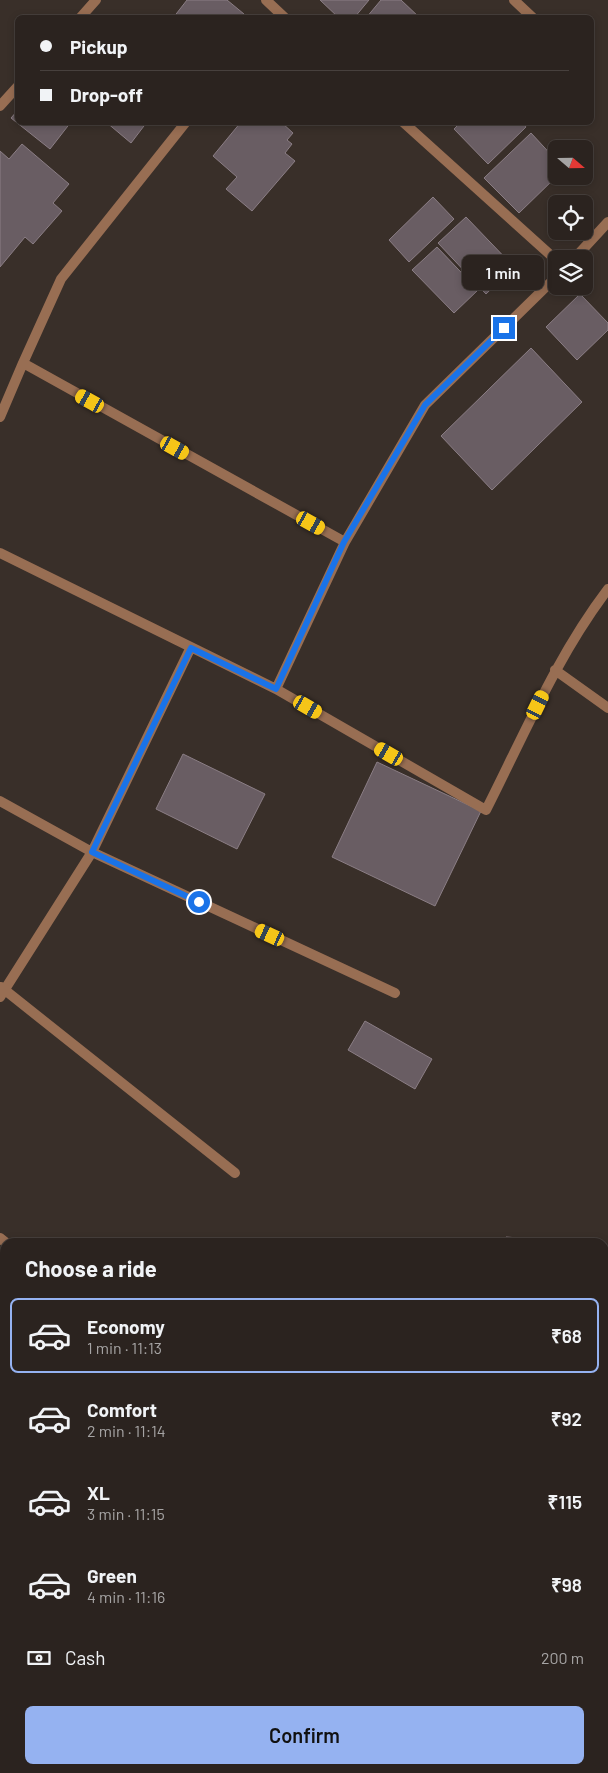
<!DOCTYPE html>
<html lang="en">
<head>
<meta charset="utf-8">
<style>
  body { margin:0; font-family:Barlow,sans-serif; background:#372f2c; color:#f1f3f6; height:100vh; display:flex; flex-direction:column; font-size:19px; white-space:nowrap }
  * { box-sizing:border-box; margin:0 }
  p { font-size:16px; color:#a6a4a4 }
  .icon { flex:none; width:28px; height:28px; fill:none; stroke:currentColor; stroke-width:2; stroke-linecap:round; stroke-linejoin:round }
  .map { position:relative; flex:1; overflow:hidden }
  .side { position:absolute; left:0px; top:1238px; width:609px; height:536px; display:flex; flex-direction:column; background:#2b231f; border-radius:15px 15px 0 0; box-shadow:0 2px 8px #0003,0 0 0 1px #47403d }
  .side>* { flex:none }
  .guide { position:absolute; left:15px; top:15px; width:579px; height:110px; border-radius:8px; box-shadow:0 2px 8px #0003,0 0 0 1px #47403d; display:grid; align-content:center; height:110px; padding:0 25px; background:#2b231f }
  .needle { width:32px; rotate:110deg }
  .buttons { position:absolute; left:548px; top:140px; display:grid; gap:10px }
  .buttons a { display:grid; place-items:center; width:45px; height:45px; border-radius:8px; background:#2b231f; box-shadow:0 2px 8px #0003,0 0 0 1px #47403d; font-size:25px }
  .end { position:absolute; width:22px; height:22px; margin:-11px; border:6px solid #1a73e8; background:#fff; box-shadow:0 0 0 2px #fff }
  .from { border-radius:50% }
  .bubble { position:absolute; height:35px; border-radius:8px; background:#2b231f; box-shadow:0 2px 8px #0003,0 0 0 1px #47403d; font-size:16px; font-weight:600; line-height:35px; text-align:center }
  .car { position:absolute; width:15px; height:30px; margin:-15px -8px; border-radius:6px; box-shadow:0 0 4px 1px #0007; background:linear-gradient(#f5c518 24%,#345 0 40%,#f5c518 0 76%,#345 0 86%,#f5c518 0) }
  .guide b { display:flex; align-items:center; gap:18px; height:48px; font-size:19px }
  .guide b+b { border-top:1px solid #47403d }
  .guide i { width:12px; height:12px; background:#f1f3f6 }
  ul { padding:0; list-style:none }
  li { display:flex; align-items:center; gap:15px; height:75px; margin:0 10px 8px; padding:0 15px; border:2px solid transparent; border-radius:8px }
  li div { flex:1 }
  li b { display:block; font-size:19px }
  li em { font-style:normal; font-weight:600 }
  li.selected { border-color:#95b2f1 }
  li>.icon { width:45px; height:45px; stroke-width:1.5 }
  h2 { padding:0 25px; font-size:22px; line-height:60px }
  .pay { display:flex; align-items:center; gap:12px; height:55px; padding:0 25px; font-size:19px }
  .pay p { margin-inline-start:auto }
  .button { display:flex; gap:10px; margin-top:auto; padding:10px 25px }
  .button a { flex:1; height:58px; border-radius:8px; background:#95b2f1; color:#111; font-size:20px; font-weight:600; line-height:58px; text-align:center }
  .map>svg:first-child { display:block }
</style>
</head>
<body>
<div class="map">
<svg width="608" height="1773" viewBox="0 0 608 1773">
  <rect width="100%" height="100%" fill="#392f29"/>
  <!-- building -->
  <path fill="#695d63" stroke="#8b7e85" d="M 187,0 L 227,0 L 244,14 L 241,18 L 173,18 Z
    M 320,0 L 369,0 L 354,18 L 339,18 Z
    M 381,0 L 401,0 L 420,18 L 366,18 Z
    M 18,110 L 18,122 L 71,122 L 50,149 L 11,118 Z
    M 106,122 L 147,122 L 131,143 Z
    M 241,122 L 281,122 L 293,133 L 287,140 L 292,144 L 285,153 L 295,161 L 252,211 L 226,189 L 237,177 L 213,156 Z
    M 461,122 L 522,122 L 526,127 L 488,164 L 454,129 Z
    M 531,133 L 556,160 L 557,176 L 519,213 L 484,178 Z
    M 22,144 L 69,184 L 53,203 L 62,211 L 33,244 L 25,237 L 0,267 L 0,151 L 9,159 Z
    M 433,197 L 454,219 L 409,262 L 389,240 Z
    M 466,217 L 514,267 L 486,294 L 438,243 Z
    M 437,247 L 478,290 L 454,313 L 412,270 Z
    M 580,294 L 608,323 L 608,330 L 577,360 L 546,327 Z
    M 531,348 L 582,402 L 492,490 L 441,436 Z
    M 183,754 L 265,794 L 237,849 L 156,809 Z
    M 377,762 L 481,811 L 435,906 L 332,857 Z
    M 365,1021 L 432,1059 L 415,1089 L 348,1050 Z
    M 506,1237 L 556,1241 L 555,1242 L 505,1242 Z"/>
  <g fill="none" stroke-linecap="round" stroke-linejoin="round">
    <!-- minor -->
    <path stroke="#986e53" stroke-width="10" d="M 266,0 L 285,18
      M 514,0 L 533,18
      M 80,18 L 96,0
      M 0,106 L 18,86
      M 403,122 L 556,260
      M 574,259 L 608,222
      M 556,277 L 425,405 L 345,542 L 276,689 L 486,810 C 524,735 557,656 608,589
      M 23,363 L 61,279 L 186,122
      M 0,417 L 23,363 L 345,542
      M 0,553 L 276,689
      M 555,670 L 608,708
      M 0,801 L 92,852 L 395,993
      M 1,987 L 235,1173
      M 0,997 L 92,852 L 191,647
      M 0,1238 L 5,1242
      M 0,1508 L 5,1508
      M 0,1646 L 5,1646
      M 91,1773 L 91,1769"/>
  </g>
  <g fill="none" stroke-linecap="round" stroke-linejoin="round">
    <!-- route -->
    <path stroke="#1a73e8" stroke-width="6" d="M 199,902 L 92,852 L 191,648 L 276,689 L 344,542 L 425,405 L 504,328"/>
  </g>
</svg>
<div class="buttons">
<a><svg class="needle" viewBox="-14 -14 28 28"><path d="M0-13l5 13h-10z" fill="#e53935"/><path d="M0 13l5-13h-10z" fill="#a6a4a4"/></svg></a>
<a><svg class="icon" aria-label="locate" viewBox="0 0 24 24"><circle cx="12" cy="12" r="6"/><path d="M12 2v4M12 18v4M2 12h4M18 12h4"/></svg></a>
<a><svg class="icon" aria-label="layers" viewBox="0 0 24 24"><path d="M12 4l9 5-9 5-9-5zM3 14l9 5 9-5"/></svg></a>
</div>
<i class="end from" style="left:199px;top:902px"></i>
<i class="end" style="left:504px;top:328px"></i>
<div class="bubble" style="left:462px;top:255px;width:82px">1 min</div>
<i class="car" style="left:90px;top:401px;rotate:299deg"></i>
<i class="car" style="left:175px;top:448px;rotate:119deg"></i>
<i class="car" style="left:311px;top:523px;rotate:119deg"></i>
<i class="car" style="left:538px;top:705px;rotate:26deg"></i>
<i class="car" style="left:308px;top:707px;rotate:120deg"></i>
<i class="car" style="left:389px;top:754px;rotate:300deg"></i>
<i class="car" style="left:270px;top:935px;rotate:295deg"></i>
<div class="guide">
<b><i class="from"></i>Pickup</b>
<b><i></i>Drop-off</b>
</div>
<section class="side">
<h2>Choose a ride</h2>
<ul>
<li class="selected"><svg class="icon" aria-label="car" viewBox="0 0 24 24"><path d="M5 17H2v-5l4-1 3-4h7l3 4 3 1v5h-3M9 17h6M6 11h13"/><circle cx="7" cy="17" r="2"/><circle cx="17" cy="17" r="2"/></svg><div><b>Economy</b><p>1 min · 11:13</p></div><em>₹68</em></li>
<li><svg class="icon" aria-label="car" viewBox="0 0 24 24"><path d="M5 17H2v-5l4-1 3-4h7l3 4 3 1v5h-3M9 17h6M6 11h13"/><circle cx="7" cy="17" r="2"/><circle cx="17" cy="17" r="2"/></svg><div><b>Comfort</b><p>2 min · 11:14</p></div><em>₹92</em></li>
<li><svg class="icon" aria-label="car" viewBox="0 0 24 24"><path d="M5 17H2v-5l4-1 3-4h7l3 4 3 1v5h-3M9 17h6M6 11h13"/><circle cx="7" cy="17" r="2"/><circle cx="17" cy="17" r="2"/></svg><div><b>XL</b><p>3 min · 11:15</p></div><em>₹115</em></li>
<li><svg class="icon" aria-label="car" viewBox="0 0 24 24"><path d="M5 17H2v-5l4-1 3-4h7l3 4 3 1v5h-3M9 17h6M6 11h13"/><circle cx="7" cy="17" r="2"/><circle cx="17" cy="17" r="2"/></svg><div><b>Green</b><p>4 min · 11:16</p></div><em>₹98</em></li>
</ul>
<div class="pay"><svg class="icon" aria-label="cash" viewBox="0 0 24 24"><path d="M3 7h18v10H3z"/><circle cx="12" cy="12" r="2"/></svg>Cash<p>200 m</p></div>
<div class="button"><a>Confirm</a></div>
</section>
</div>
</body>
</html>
